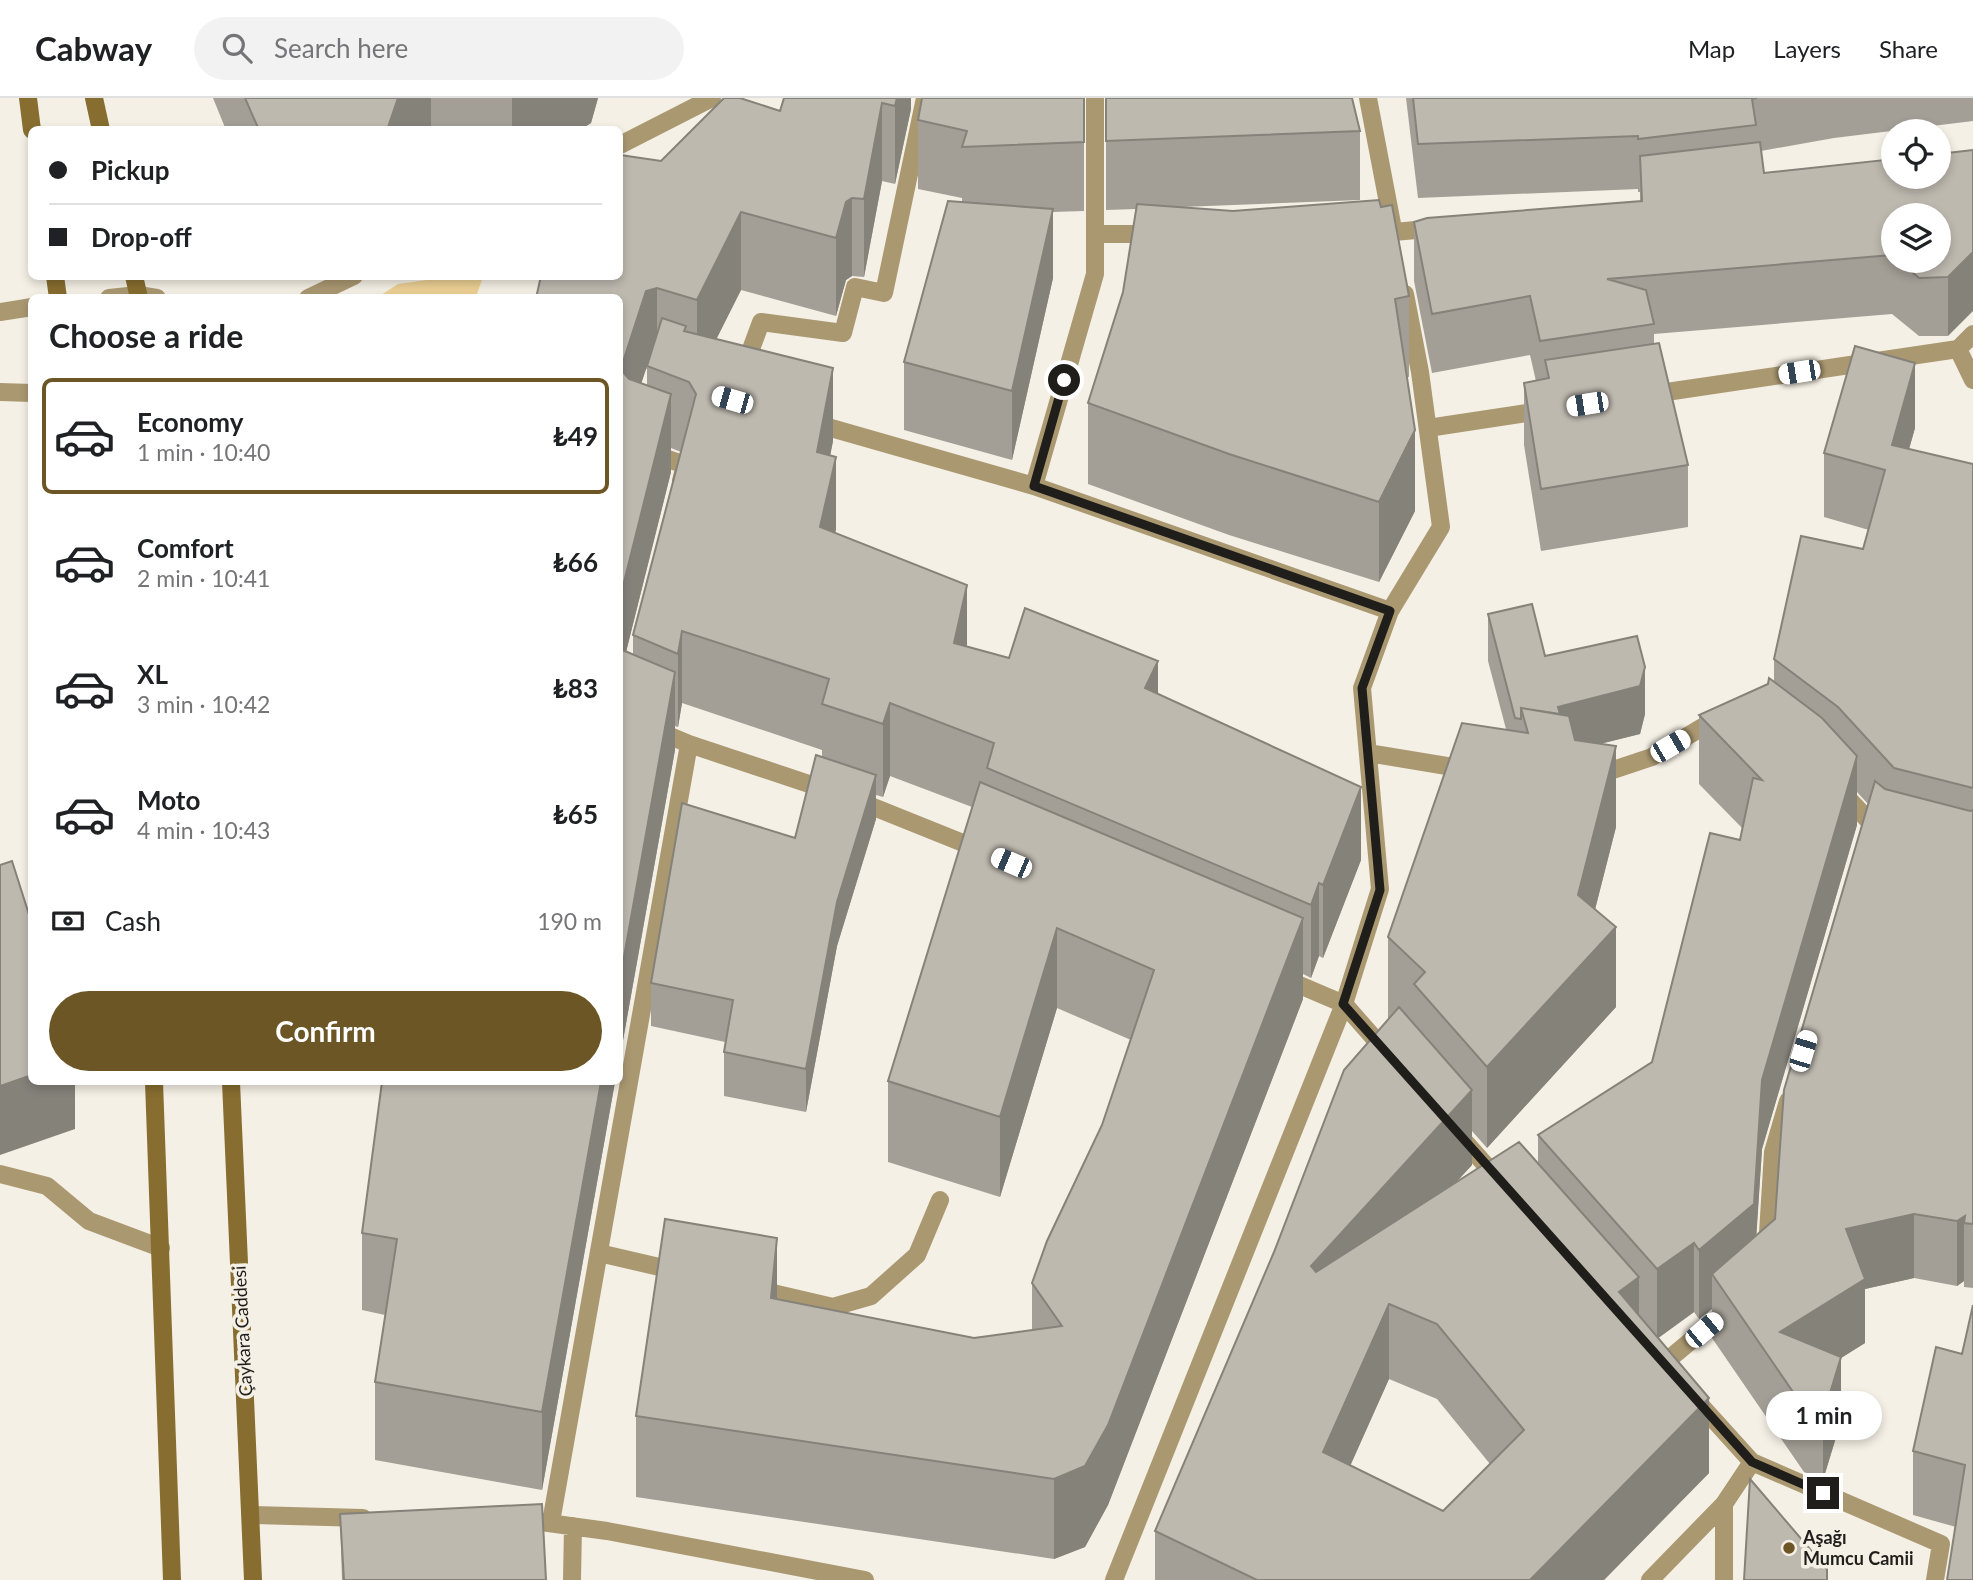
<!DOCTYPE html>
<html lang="en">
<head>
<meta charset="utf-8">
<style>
  body { margin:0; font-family:Lato,sans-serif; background:#f2f2f2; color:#202124; height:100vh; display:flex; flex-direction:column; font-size:26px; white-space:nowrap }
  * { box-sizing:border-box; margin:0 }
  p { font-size:23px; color:#757577 }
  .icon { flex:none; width:38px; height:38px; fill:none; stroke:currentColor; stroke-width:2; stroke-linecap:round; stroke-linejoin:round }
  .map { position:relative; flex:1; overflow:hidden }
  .side { position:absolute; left:28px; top:196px; width:595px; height:791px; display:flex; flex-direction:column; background:#fff; border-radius:10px; box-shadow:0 4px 10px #0003 }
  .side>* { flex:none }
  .guide { position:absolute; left:28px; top:28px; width:595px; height:154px; border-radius:10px; box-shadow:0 4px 10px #0003; display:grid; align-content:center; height:154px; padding:0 21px; background:#fff }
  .buttons { position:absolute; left:1881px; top:21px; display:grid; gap:14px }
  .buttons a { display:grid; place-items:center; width:70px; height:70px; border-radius:50%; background:#fff; box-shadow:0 4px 10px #0003; font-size:35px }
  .end { position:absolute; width:32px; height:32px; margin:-16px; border:9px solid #201e1a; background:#fff; box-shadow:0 0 0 4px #fff }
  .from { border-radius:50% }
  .bubble { position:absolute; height:49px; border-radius:24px; background:#fff; box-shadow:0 4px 10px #0003; font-size:23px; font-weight:700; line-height:49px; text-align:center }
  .car { position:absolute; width:21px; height:42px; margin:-21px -10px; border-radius:9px; box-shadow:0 0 5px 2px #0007; background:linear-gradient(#fff 24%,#345 0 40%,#fff 0 76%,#345 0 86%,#fff 0) }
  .guide b { display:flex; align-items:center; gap:24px; height:66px; font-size:26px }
  .guide b+b { border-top:2px solid #e0e0e0 }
  .guide i { width:18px; height:18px; background:#202124 }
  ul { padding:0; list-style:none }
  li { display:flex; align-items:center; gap:21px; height:116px; margin:0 14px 10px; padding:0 7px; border:4px solid transparent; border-radius:10px }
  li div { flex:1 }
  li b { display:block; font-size:26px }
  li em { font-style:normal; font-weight:700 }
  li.selected { border-color:#6c5625 }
  li>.icon { width:63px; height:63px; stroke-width:1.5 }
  h2 { padding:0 21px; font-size:32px; line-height:84px }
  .pay { display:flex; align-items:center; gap:18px; height:77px; padding:0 21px; font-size:26px }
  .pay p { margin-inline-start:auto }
  .button { display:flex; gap:14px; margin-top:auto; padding:14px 21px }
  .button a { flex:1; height:80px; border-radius:42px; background:#6c5625; color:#fff; font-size:28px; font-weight:700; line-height:80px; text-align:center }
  header { display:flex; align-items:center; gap:42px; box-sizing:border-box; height:98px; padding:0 35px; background:#fff; border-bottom:2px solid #e0e0e0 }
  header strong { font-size:33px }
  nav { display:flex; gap:38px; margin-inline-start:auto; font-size:24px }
  .search { width:490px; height:63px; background:#f2f2f2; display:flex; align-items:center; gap:18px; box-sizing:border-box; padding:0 24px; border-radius:38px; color:#757577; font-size:26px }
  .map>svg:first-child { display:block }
</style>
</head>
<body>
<header>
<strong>Cabway</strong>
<div class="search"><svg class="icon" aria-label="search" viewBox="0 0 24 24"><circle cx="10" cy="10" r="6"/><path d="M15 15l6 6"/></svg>Search here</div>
<nav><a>Map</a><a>Layers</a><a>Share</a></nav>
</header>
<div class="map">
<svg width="1973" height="1482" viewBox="0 0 1973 1482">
  <rect width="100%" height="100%" fill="#f5f0e5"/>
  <!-- green -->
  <path fill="#ecd094" d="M 448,179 L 483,179 L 476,199 L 378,199 L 398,186 Z"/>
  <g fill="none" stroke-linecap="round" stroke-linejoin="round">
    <!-- lane -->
    <path stroke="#aa9871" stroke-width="18" d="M 0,1076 L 47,1088 L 89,1123 L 161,1150
      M 599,1155 L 681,1174
      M 756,1191 L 833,1209 L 871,1198 L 917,1157 L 940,1102"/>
    <!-- street -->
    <path stroke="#aa9871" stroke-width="18" d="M 1368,0 L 1393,131
      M 620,47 L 712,0
      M 1383,135 L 1438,130
      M 1095,136 L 1155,136
      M 109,200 L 138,197 L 157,200
      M 308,200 L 354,178
      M 0,214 L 32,209
      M 1958,251 L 1973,282
      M 744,270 L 761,224 L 843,235 L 855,189 L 884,195 L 925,0
      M 0,294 L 32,295
      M 1646,297 L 1958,251 L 1973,236
      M 810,324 L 1034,388 L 1390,513
      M 1428,330 L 1546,312
      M 648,354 L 685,367 L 681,383
      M 1034,388 L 1095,176 L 1095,0
      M 620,617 L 689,646 L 830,693
      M 1368,655 L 1471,672
      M 1595,678 L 1652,659 L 1706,627 L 1719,628
      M 1841,693 L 1881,736
      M 856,702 L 983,753
      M 1283,880 L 1344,906 L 1388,956
      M 1457,1035 L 1499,1082
      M 1767,1151 L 1773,1054 L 1788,1003
      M 1663,1266 L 1729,1211
      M 1752,1364 L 1941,1446 L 1935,1482
      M 1724,1406 L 1724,1482
      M 251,1417 L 363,1420
      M 541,1424 L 607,1433 L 865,1482
      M 551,1424 L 689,646
      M 572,1482 L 573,1428
      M 1114,1482 L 1344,906 L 1380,791 L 1362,590 L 1390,513 L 1441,429 L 1420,274 L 1405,196
      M 1650,1482 L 1724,1406 L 1752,1364 L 1695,1301"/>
    <!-- secondary -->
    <path stroke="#876d2f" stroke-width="18" d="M 28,0 L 32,32
      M 94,0 L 101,32
      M 55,178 L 58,200
      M 134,178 L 139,200
      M 154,984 L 172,1482
      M 231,984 L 253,1482"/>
  </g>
  <!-- wall -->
  <path fill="#a39f96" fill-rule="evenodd" d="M 213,0 L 598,0 L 591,25 L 580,32 L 226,32 Z
    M 911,0 L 911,11 L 895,86 L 882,83 L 864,179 L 852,178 L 846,182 L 836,218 L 741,192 L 716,241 L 833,343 L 830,357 L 836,431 L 835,435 L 967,549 L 1009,560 L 1158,596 L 1361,762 L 1323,860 L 1319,858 L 1311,880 L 1303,876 L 1303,901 L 1108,1407 L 1085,1449 L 1054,1461 L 636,1399 L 636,1318 L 777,1201 L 974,1240 L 1032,1232 L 1032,1185 L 1102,1027 L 1131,942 L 1057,910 L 1000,1099 L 888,1064 L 888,983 L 972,709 L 890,678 L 883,699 L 876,697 L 876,721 L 837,848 L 806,1014 L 724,998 L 724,954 L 725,944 L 651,928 L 651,885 L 795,740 L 822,659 L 822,652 L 682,605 L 678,629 L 675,628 L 675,652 L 620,959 L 620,200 L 661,63 L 780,13 ZM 646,271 L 647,271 L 647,287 L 641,285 ZM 671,350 L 681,354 L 633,537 L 633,557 L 626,554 L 671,374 Z
    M 1084,0 L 1084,113 L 1053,114 L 1053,180 L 1012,362 L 904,332 L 904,264 L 962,104 L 962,100 L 918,91 L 918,22 Z
    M 1106,0 L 1360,33 L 1360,102 L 1182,109 L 1409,198 L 1409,279 L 1407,279 L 1415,413 L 1379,484 L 1229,437 L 1088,386 L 1088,305 L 1123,194 L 1136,111 L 1106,112 Z
    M 1406,0 L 1973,0 L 1973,23 L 1834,40 L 1761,53 L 1764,75 L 1973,52 L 1948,238 L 1919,238 L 1892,216 L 1654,236 L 1654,246 L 1688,367 L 1688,429 L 1541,453 L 1524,347 L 1524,285 L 1536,283 L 1530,257 L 1432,275 L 1414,183 L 1414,124 L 1640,103 L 1640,94 L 1638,94 L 1638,91 L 1418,100 ZM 1894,117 L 1939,163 L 1894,163 Z
    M 1915,330 L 1909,351 L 1973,366 L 1973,1190 L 1964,1189 L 1964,1183 L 1957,1188 L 1914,1180 L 1865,1191 L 1865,1245 L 1841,1260 L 1841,1323 L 1823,1382 L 1804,1374 L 1712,1240 L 1712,1211 L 1699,1221 L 1694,1214 L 1658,1240 L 1709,1375 L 1604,1482 L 1155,1482 L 1155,1433 L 1389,921 L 1388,920 L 1388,839 L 1506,631 L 1488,563 L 1488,516 L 1545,558 L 1645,616 L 1640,636 L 1600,646 L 1616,729 L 1595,811 L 1616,909 L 1487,1050 L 1472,1033 L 1472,1067 L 1456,1084 L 1538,1066 L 1538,1037 L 1652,964 L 1740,742 L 1742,730 L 1699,686 L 1699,617 L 1774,584 L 1774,561 L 1863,451 L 1869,432 L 1824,419 L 1824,355 ZM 1857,694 L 1868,706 L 1775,1121 L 1756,1138 L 1762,1051 L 1857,727 ZM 1389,1281 L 1437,1301 L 1490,1366 L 1443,1413 L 1350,1367 Z
    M 615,984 L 542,1392 L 375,1362 L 375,1284 L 385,1217 L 362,1212 L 362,1135 Z
    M 1962,1256 L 1973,1482 L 1956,1429 L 1913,1417 L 1913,1353 Z
    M 340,1416 L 546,1482 L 342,1482 Z"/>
  <!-- shaded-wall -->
  <path fill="#85827a" d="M 398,0 L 431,0 L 431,32 L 387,32 Z
    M 512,0 L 598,0 L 591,25 L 580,32 L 512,32 Z
    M 897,0 L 911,0 L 911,11 L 895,86 L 895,8 Z
    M 882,5 L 882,83 L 864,179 L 864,101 Z
    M 852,100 L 852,178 L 846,182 L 836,218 L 836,140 L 846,104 Z
    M 1053,111 L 1053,180 L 1012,362 L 1012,293 Z
    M 741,114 L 741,192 L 697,280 L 697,202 Z
    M 1973,154 L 1973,213 L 1948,238 L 1948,179 Z
    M 657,190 L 657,268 L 647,268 L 622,345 L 622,267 L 646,193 Z
    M 1915,265 L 1915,330 L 1892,411 L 1892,347 Z
    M 833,270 L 833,343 L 817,427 L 817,354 Z
    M 671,296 L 671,374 L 620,578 L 620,500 Z
    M 1415,332 L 1415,413 L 1379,484 L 1379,404 Z
    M 836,359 L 836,431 L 820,502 L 820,429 Z
    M 967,487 L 967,560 L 954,545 Z
    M 682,533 L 682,605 L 678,629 L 678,556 Z
    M 1158,563 L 1158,636 L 1145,590 Z
    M 1645,569 L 1645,616 L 1640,636 L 1563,655 L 1558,609 Z
    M 675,574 L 675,652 L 620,959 L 620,881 Z
    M 890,605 L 890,678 L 883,699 L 883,626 Z
    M 1616,648 L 1616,729 L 1581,867 L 1616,829 L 1616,909 L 1487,1050 L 1487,969 L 1578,797 Z
    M 1857,658 L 1857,727 L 1762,1051 L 1754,1175 L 1712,1176 L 1712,1211 L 1699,1221 L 1699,1152 L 1762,982 Z
    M 876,677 L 876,721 L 837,848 L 806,1014 L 806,971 L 837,804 Z
    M 1361,689 L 1361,762 L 1323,860 L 1323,787 Z
    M 1319,785 L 1319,858 L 1311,880 L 1311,807 Z
    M 1303,820 L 1303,901 L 1108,1407 L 1085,1449 L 1054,1461 L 1054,1381 Z
    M 1057,830 L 1057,910 L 1000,1099 L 1000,1019 Z
    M 32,977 L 32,984 L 75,984 L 75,1031 L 0,1057 L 0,988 Z
    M 601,984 L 615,984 L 542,1392 L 542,1314 Z
    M 1472,992 L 1472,1067 L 1311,1243 L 1311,1168 Z
    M 1914,1116 L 1914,1180 L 1865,1191 L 1865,1245 L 1841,1260 L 1841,1323 L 1823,1382 L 1823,1318 L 1780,1234 L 1846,1131 Z
    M 1965,1118 L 1964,1125 L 1964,1183 L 1957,1188 L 1957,1123 Z
    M 777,1140 L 777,1221 L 771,1200 Z
    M 1694,1145 L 1694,1214 L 1657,1241 L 1657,1171 Z
    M 1639,1179 L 1639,1254 L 1619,1194 Z
    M 1389,1206 L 1389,1281 L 1323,1429 L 1323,1354 Z
    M 1709,1300 L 1709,1375 L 1604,1482 L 1530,1482 Z"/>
  <!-- building -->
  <path fill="#beb9af" stroke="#85827a" stroke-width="2" fill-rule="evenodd" d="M 245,0 L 398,0 L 387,32 L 259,32 Z
    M 724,0 L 740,0 L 780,13 L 784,0 L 897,0 L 895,8 L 882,5 L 864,101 L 852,100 L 846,104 L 836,140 L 741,114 L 697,202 L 657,190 L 646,193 L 622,267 L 622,273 L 629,281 L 671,296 L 620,500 L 620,200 L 536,200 L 541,178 L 620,178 L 620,57 L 661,63 Z
    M 922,0 L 1084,0 L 1084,44 L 962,49 L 967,33 L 918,22 Z
    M 1106,0 L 1352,0 L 1360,33 L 1106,43 Z
    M 1413,0 L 1757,0 L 1752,1 L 1756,27 L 1638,41 L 1638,38 L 1418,46 Z
    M 1760,44 L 1764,75 L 1894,61 L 1894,79 L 1939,79 L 1939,56 L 1973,52 L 1973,154 L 1948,179 L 1919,180 L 1899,163 L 1939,163 L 1939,117 L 1894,117 L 1894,159 L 1892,157 L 1607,181 L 1646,192 L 1654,226 L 1540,243 L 1530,198 L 1432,216 L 1414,124 L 1427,120 L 1642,103 L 1640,58 Z
    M 1379,102 L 1381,109 L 1392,107 L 1409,198 L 1395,201 L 1415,332 L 1379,404 L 1229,356 L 1088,305 L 1123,194 L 1137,106 L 1233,113 Z
    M 948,103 L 1053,111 L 1012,293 L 904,264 Z
    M 662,220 L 686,228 L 684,233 L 833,270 L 817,354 L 836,359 L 820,429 L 967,487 L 954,545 L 1009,560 L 1025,510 L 1158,563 L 1145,590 L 1361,689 L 1323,787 L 1319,785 L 1311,807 L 987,670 L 994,645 L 890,605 L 883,626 L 822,606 L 829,581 L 682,533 L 678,556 L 633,537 L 696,296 L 689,284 L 647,268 Z
    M 1659,245 L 1688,367 L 1541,391 L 1524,285 L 1549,280 L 1545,262 Z
    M 1855,248 L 1915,265 L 1892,347 L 1973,366 L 1973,690 L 1894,670 L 1838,609 L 1774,561 L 1801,438 L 1863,451 L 1885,372 L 1824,355 Z
    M 1532,506 L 1545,558 L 1637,538 L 1645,569 L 1640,588 L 1558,609 L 1560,616 L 1521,610 L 1521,621 L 1515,620 L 1488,516 Z
    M 620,551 L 675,574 L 620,881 Z
    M 1769,580 L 1822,620 L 1857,658 L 1762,982 L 1754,1106 L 1699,1152 L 1694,1145 L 1657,1171 L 1538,1037 L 1652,964 L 1710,735 L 1740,742 L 1753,680 L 1762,682 L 1699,617 L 1768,586 Z
    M 1521,610 L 1569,618 L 1575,642 L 1616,648 L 1578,797 L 1616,829 L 1487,969 L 1414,886 L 1425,874 L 1388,839 L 1462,625 L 1528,635 Z
    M 816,657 L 876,677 L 837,804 L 806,971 L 724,954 L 733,902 L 651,885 L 682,705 L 795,740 Z
    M 1875,683 L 1885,691 L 1970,713 L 1973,712 L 1973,1126 L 1964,1125 L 1965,1118 L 1957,1123 L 1914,1116 L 1846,1131 L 1865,1181 L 1780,1234 L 1841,1259 L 1823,1318 L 1804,1310 L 1712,1176 L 1775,1121 L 1784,992 Z
    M 980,684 L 1303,820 L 1108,1327 L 1085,1368 L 1054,1381 L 636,1318 L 665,1121 L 777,1140 L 771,1200 L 974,1240 L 1062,1228 L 1032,1185 L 1047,1143 L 1102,1027 L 1154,872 L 1057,830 L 1000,1019 L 888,983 Z
    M 12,763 L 32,826 L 32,977 L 0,988 L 0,767 Z
    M 1399,909 L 1472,992 L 1311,1168 L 1316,1174 L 1519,1044 L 1639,1179 L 1619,1194 L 1709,1300 L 1530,1482 L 1257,1482 L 1155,1433 L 1274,1154 L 1344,972 ZM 1389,1206 L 1437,1226 L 1524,1332 L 1443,1413 L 1323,1354 Z
    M 382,984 L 601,984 L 542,1314 L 375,1284 L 397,1141 L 362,1135 Z
    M 1973,1207 L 1973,1482 L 1947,1482 L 1965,1367 L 1913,1353 L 1936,1249 L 1962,1256 Z
    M 1750,1381 L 1827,1471 L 1827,1482 L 1744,1482 Z
    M 542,1406 L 546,1482 L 344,1482 L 340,1416 Z"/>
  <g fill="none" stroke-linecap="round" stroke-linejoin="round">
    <!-- route -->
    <path stroke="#201e1a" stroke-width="9" d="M 1064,282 L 1034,388 L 1390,513 L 1362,590 L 1380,792 L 1343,906 L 1752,1364 L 1823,1395"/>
  </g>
  <!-- markers -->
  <circle fill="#6c5625" stroke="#f5f0e5" stroke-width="2.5" cx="1789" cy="1450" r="7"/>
  <g text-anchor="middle" stroke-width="7" stroke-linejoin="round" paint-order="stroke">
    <!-- street labels -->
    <g font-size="18" fill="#201e1a" stroke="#f5f0e5">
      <text transform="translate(243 1233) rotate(-93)" y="6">Çaykara Caddesi</text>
    </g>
    <!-- poi labels -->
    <g font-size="18" font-weight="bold" fill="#201e1a" stroke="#f5f0e5" text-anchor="start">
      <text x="1803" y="1446">Aşağı<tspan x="1803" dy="21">Mumcu Camii</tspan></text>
    </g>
  </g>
</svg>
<div class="buttons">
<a><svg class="icon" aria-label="locate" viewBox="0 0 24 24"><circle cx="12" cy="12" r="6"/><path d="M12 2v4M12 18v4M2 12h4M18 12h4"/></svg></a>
<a><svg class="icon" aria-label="layers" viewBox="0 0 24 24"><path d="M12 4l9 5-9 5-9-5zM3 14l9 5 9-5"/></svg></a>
</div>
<i class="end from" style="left:1064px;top:282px"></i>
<i class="end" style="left:1823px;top:1395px"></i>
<div class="bubble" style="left:1766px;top:1293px;width:116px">1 min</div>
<i class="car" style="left:1799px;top:274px;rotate:261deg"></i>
<i class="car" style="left:732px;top:302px;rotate:286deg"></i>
<i class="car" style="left:1587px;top:306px;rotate:261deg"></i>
<i class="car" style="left:1670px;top:648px;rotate:60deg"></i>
<i class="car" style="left:1011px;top:765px;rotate:293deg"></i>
<i class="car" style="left:1803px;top:953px;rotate:17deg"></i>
<i class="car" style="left:1704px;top:1232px;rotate:50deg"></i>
<div class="guide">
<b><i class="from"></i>Pickup</b>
<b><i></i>Drop-off</b>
</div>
<section class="side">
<h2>Choose a ride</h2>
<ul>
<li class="selected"><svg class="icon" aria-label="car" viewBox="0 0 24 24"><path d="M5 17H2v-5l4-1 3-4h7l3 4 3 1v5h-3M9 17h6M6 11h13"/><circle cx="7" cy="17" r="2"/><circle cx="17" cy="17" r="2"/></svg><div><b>Economy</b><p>1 min · 10:40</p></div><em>₺49</em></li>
<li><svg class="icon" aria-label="car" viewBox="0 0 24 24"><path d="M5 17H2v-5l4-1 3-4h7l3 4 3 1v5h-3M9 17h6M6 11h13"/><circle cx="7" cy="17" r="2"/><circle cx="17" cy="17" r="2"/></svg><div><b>Comfort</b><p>2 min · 10:41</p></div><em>₺66</em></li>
<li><svg class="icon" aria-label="car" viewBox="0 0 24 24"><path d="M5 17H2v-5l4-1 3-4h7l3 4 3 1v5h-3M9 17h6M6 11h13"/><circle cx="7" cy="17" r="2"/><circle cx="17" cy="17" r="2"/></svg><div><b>XL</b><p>3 min · 10:42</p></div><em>₺83</em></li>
<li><svg class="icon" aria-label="car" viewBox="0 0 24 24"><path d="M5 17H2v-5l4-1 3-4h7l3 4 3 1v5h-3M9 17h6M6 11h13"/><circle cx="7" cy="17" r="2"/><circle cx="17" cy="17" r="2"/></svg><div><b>Moto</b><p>4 min · 10:43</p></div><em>₺65</em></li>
</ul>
<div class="pay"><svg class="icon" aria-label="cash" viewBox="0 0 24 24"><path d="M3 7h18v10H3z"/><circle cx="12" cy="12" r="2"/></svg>Cash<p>190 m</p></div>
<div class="button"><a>Confirm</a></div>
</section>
</div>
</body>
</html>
